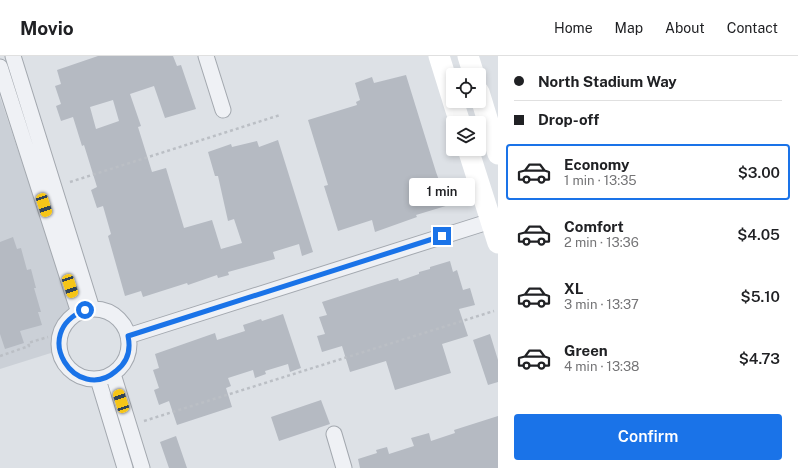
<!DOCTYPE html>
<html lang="en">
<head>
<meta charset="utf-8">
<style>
  body { margin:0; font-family:"Public Sans",sans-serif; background:#f6f6f6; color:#202124; height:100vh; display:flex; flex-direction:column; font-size:15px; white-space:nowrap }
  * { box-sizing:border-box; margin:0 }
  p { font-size:13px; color:#757577 }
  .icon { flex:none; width:22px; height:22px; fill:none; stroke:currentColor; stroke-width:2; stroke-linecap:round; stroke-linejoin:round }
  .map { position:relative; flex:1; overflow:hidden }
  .drawer { display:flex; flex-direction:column; background:#fff; width:300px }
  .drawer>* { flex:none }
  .banner { display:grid; align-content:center; height:88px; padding:0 16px; background:#fff }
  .controls { position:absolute; left:446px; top:12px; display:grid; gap:8px }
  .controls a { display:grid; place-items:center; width:40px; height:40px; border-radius:4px; background:#fff; box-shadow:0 2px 6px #0003; font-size:20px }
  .end { position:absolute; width:18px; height:18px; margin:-9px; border:5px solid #1a73e8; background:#fff; box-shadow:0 0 0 2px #fff }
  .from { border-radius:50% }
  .bubble { position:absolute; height:28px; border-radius:4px; background:#fff; box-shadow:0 2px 6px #0003; font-size:13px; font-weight:600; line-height:28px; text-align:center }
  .car { position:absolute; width:12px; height:24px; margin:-12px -6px; border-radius:5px; box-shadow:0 0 3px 1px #0007; background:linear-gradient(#f5c518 24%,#345 0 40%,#f5c518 0 76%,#345 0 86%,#f5c518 0) }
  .banner b { display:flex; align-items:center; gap:14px; height:38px; font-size:15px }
  .banner b+b { border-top:1px solid #e0e0e0 }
  .banner i { width:10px; height:10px; background:#202124 }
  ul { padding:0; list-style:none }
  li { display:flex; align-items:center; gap:12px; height:56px; margin:0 8px 6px; padding:0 8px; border:2px solid transparent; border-radius:4px }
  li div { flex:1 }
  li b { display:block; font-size:15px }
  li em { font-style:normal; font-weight:600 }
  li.on { border-color:#1a73e8 }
  li>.icon { width:36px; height:36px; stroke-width:1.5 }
  .button { display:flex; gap:8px; margin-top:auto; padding:8px 16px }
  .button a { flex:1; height:46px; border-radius:4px; background:#1a73e8; color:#fff; font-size:16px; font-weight:600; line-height:46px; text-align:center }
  header { display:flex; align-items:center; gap:24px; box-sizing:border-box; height:56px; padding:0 20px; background:#fff; border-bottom:1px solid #e0e0e0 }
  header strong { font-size:19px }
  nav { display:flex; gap:22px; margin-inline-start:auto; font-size:14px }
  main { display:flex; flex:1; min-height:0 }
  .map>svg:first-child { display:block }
</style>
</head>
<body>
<header>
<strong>Movio</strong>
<nav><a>Home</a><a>Map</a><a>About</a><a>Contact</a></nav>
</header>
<main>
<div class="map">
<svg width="498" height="412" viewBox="0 0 498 412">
  <rect width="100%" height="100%" fill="#dde1e6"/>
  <!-- built -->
  <path fill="#cbd0d7" d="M 0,41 L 71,252 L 62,263 L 54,280 L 54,296 L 0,313 Z"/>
  <!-- building -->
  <path fill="#b5bac2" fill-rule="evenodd" d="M 98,0 L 173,0 L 177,10 L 181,9 L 196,53 L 165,62 L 154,30 L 130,38 L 141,70 L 138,71 L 152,116 L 166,112 L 184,172 L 212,164 L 221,193 L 242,187 L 234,163 L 228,165 L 218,120 L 215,120 L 208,96 L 231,88 L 232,91 L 257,85 L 259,91 L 278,84 L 313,196 L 302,200 L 299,188 L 273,196 L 275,203 L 228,216 L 229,219 L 218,222 L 217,219 L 188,229 L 187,227 L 143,241 L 141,235 L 125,240 L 108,180 L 111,178 L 103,150 L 97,152 L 91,134 L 97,131 L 84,89 L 82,90 L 73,61 L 61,65 L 56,50 L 61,48 L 55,30 L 61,28 L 57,14 ZM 113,44 L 119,65 L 96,73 L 90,51 Z
    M 406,19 L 436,116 L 440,127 L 442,126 L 449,149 L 416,159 L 417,161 L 375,176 L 372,164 L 338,175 L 324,130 L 328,129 L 308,64 L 357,49 L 356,46 L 360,44 L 355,27 L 372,21 L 374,27 Z
    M 13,181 L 17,193 L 21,192 L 27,214 L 31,213 L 36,232 L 34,232 L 41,256 L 38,256 L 42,269 L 20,275 L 24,287 L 5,293 L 0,278 L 0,186 Z
    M 450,205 L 453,216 L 457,214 L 463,234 L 470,232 L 475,249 L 459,253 L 468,280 L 442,288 L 451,317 L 395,334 L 386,305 L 350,316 L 342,290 L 322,296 L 317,280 L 325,278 L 319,261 L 327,259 L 322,246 L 378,228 L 398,222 L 399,225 L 419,218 L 419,216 L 430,213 L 430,211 Z
    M 283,258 L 301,312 L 290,316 L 288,308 L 265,315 L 266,318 L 255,322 L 253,314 L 228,322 L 231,330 L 226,332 L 232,351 L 177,369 L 169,345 L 159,349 L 154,334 L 159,332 L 153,314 L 159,312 L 155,298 L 215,277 L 217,284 L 245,275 L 243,269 L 261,263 L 262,265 Z
    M 490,278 L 498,304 L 498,326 L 488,329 L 473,284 Z
    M 321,344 L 330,368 L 279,385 L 271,361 Z
    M 498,360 L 498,412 L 360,412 L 358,403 L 377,397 L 376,394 L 387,391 L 389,398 L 414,390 L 411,382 L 429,377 L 431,385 L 455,377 L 454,374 Z
    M 176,380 L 187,412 L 169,412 L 160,386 Z"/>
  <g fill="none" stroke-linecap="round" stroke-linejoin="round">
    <!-- minor casing -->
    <g stroke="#a3a8af" stroke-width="17">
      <path id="minor" d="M 13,0 L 92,253
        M 206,0 L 223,54
        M 0,11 L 79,257
        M59 288a35 35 0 1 1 70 0a35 35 0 1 1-70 0Z
        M 128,280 L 491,165
        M 113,318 L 142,412
        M 98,323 L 125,412
        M 334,378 L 344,412"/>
    </g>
    <!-- path -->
    <path stroke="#bbbfc5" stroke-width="2.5" stroke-dasharray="3 3" stroke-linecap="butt" d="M 70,126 L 280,59
      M 0,300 L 29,290 L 28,287 L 48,281
      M 144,365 L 494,255"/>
    <!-- minor -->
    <use href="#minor" stroke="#eff1f5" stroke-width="15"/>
    <!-- secondary -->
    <path stroke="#fff" stroke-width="21" d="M 439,0 L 453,45
      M 468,0 L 474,19
      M 479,36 L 498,98
      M 453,45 L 460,67
      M 468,93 L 498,187"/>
  </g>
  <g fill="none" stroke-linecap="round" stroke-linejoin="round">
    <!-- route -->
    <path stroke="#1a73e8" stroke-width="5" d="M 85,254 C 28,277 77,349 116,315 C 128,306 131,294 128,280 L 442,180"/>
  </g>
</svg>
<div class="controls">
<a><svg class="icon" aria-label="locate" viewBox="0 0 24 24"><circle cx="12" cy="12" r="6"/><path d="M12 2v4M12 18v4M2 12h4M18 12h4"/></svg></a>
<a><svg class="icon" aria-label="layers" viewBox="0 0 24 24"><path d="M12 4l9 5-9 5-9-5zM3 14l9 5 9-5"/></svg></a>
</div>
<i class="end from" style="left:85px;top:254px"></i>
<i class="end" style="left:442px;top:180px"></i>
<div class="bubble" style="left:409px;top:122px;width:66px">1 min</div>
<i class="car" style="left:44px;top:149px;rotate:162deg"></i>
<i class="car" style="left:70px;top:230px;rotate:162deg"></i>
<i class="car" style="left:121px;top:345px;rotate:342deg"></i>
</div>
<section class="drawer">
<div class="banner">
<b><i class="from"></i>North Stadium Way</b>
<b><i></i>Drop-off</b>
</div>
<ul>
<li class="on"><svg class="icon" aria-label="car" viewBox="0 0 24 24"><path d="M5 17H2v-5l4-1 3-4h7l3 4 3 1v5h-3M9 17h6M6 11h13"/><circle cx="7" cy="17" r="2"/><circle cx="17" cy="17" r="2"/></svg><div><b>Economy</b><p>1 min · 13:35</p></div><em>$3.00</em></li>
<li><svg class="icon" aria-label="car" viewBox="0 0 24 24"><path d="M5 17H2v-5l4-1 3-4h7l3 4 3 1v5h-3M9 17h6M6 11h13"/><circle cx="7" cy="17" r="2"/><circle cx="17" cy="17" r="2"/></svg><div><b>Comfort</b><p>2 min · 13:36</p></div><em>$4.05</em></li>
<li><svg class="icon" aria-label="car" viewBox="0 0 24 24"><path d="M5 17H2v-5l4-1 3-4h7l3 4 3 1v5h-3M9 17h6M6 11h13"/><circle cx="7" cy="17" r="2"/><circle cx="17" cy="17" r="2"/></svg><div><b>XL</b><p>3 min · 13:37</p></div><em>$5.10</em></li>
<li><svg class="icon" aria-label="car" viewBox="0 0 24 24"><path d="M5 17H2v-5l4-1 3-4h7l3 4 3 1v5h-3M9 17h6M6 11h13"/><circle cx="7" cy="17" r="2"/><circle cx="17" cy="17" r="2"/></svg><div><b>Green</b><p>4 min · 13:38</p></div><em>$4.73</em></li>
</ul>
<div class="button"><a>Confirm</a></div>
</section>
</main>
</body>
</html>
